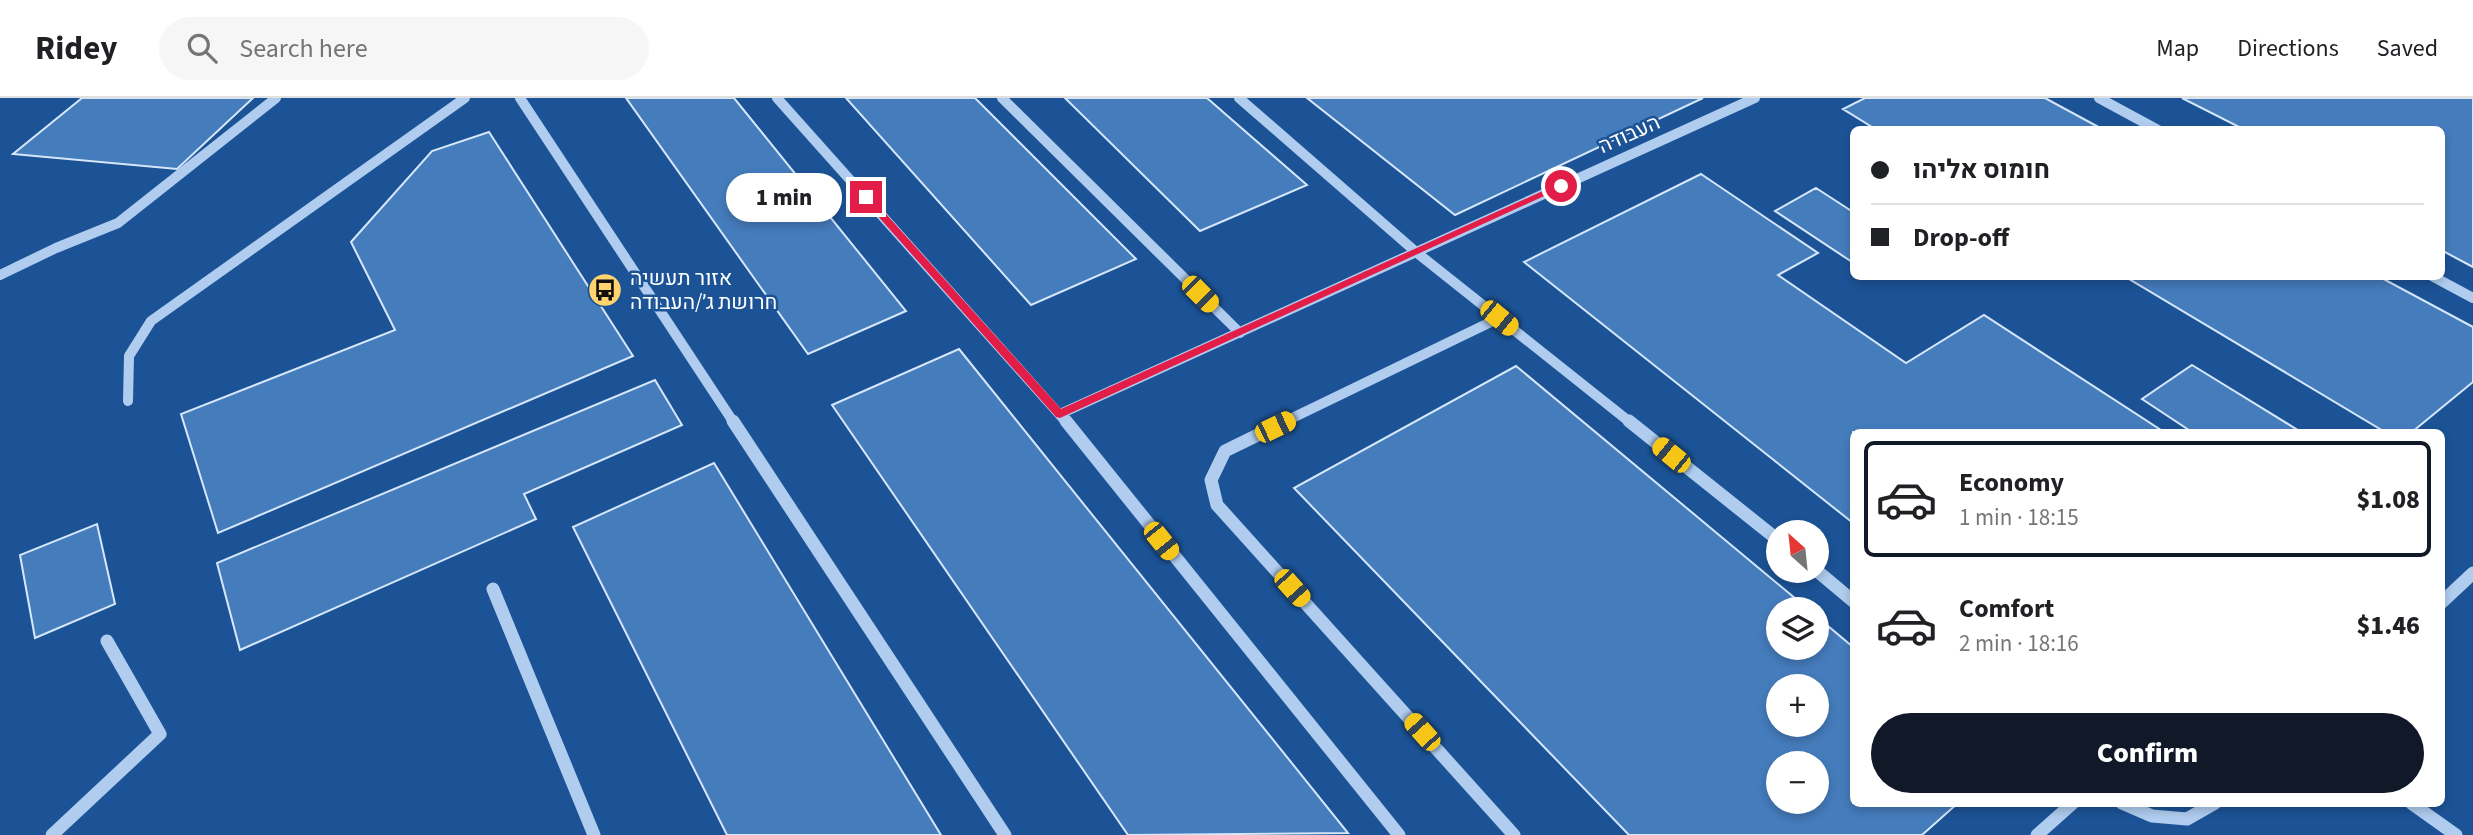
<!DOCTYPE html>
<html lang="en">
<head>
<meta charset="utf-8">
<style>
  body { margin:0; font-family:"Source Sans 3",Heebo,sans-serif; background:#f6f6f6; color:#202124; height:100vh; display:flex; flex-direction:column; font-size:26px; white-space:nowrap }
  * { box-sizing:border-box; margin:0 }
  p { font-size:23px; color:#757577 }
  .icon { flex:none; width:38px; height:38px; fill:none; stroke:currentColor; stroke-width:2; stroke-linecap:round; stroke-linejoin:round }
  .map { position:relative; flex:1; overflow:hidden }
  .panel { position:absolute; left:1850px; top:331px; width:595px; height:378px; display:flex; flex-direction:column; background:#fff; border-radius:10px; box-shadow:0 4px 10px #0003 }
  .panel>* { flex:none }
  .guide { position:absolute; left:1850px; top:28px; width:595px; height:154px; border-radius:10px; box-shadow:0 4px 10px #0003; display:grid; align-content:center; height:154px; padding:0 21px; background:#fff }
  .needle { width:46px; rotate:333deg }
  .controls { position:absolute; left:1766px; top:422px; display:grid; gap:14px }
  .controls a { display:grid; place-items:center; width:63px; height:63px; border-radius:50%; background:#fff; box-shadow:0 4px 10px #0003; font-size:35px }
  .end { position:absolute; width:32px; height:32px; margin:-16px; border:9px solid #e11d48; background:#fff; box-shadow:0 0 0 4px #fff }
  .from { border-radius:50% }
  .bubble { position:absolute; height:49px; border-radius:24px; background:#fff; box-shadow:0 4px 10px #0003; font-size:23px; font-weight:800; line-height:49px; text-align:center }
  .car { position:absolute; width:21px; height:42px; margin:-21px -10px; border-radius:9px; box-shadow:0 0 5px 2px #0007; background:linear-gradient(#f5c518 24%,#345 0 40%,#f5c518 0 76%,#345 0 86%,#f5c518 0) }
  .guide b { display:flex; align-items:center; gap:24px; height:66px; font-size:26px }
  .guide b+b { border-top:2px solid #e0e0e0 }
  .guide i { width:18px; height:18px; background:#202124 }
  ul { padding:12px 0 0; list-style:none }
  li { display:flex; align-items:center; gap:21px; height:116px; margin:0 14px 10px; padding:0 7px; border:4px solid transparent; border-radius:10px }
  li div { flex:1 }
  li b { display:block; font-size:26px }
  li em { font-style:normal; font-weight:800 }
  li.on { border-color:#111827 }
  li>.icon { width:63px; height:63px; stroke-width:1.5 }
  .cta { display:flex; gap:14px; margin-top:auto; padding:14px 21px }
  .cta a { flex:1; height:80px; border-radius:42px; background:#111827; color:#fff; font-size:28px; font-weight:800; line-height:80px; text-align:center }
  header { display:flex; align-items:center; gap:42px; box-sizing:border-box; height:98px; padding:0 35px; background:#fff; border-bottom:2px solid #e0e0e0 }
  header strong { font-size:33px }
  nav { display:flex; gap:38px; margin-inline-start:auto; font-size:24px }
  .search { width:490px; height:63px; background:#f6f6f6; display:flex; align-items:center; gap:18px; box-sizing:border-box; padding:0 24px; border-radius:38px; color:#757577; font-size:26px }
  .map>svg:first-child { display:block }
</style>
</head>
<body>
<header>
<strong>Ridey</strong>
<div class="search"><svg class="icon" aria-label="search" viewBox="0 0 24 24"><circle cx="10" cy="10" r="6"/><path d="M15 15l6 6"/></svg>Search here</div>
<nav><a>Map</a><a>Directions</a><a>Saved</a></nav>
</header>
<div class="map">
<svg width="2473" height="737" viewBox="0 0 2473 737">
  <rect width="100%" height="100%" fill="#1c5396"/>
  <!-- building -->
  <path fill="#457cbc" stroke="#d6e7fb" stroke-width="2" fill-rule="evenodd" d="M 82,0 L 253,0 L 177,71 L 13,56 Z
    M 626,0 L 734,0 L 906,213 L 808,256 Z
    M 846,0 L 975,0 L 1136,161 L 1031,207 Z
    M 1065,0 L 1207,0 L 1307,87 L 1200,133 Z
    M 1307,0 L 1703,0 L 1455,117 Z
    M 1865,0 L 2045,0 L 2104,32 L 1877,32 L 1843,11 Z
    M 2182,0 L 2473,0 L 2473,169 L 2441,152 L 2441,32 L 2245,32 Z
    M 489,34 L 633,258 L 218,435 L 181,316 L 395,232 L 351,144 L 432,53 Z
    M 1701,76 L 1818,155 L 1778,177 L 1906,265 L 1984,217 L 2164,334 L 1853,334 L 1853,425 L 1524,164 Z
    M 1816,90 L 1853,114 L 1852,164 L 1775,113 Z
    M 2124,178 L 2378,178 L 2473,229 L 2473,284 L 2412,334 L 2385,334 Z
    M 959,251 L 1348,735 L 1128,737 L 832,307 Z
    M 2192,267 L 2301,334 L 2192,334 L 2142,301 Z
    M 1516,268 L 1808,511 L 1778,511 L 1778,550 L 1816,550 L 1816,518 L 1853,549 L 1853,705 L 1958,705 L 1922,737 L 1629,737 L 1294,390 ZM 1778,588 L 1816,588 L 1816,626 L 1778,626 ZM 1778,665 L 1816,665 L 1816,704 L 1778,704 Z
    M 655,282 L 682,327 L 524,396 L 536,421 L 240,552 L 217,465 Z
    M 714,365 L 941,737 L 727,737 L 573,429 Z
    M 97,426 L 115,506 L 35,540 L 20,457 Z"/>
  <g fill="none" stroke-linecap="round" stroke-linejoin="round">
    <!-- minor-far1 -->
    <path stroke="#b0cdef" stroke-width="10" d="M 520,0 L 734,325
      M 777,0 L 1067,325
      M 1002,0 L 1240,235
      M 1239,0 L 1416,154 L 1631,325
      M 2099,0 L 2158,32
      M 0,177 L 56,150 L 118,125 L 276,0
      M 2432,178 L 2473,200
      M 128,303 L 129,258 L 151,223 L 465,0
      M 1060,316 L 1755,0
      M 1282,325 L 1499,220"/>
    <!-- minor -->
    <path stroke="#b0cdef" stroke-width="13" d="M 733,323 L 1005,737
      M 1066,323 L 1399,737
      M 1286,323 L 1225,353 L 1211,382 L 1217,407 L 1514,737
      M 1629,323 L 1778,442
      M 1816,472 L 1853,503
      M 493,491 L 594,737
      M 2441,505 L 2473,475
      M 2122,705 L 2152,718 L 2187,721 L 2215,705
      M 2411,705 L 2456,737
      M 52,737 L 160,636 L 107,543
      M 2037,737 L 2073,705"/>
  </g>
  <!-- route -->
  <path fill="#e11d48" d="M 1558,86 L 1566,88 L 1060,320 L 1056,319 L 861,99 L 869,97 L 1061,311 Z"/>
  <!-- icons -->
  <defs>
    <g id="bus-disc" transform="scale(1.75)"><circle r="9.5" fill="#ffd36e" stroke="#1c5396"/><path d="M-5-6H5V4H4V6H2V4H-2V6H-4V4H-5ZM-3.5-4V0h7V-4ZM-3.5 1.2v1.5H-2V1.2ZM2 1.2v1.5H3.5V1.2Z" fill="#111"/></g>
  </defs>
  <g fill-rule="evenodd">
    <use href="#bus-disc" x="605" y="192"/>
  </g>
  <g text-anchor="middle" stroke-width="5" stroke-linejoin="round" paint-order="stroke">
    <!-- street labels -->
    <g font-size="21" fill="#fff" stroke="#1c5396">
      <text transform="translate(1629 36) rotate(-24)" y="7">העבודה</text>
    </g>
    <!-- poi labels -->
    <g font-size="21" fill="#fff" stroke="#1c5396" text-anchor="start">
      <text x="630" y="187">אזור תעשיה<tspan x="630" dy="24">חרושת ג׳/העבודה</tspan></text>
    </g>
  </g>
</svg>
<div class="controls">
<a><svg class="needle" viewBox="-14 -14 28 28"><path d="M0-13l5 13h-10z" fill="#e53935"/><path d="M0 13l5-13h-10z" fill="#757577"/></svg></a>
<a><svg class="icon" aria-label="layers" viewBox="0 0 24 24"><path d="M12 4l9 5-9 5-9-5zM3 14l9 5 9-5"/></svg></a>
<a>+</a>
<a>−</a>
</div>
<i class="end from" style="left:1561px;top:88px"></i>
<i class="end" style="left:866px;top:99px"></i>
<div class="bubble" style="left:726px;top:75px;width:116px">1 min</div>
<i class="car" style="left:1200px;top:196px;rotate:135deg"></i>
<i class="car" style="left:1499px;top:220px;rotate:129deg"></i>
<i class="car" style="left:1275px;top:329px;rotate:64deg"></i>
<i class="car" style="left:1671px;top:357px;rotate:309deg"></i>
<i class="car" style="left:1161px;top:443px;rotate:141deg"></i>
<i class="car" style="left:1292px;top:490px;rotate:138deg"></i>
<i class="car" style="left:1422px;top:634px;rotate:318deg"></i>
<div class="guide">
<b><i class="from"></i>חומוס אליהו</b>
<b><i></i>Drop-off</b>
</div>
<section class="panel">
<ul>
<li class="on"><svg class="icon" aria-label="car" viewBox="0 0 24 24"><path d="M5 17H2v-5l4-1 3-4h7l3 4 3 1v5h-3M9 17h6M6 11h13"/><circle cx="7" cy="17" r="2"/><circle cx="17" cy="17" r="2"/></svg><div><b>Economy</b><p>1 min · 18:15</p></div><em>$1.08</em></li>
<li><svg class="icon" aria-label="car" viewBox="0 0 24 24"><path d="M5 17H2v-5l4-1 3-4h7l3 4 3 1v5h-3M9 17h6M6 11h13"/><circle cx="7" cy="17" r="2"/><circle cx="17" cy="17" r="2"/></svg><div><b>Comfort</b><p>2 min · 18:16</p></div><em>$1.46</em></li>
</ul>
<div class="cta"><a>Confirm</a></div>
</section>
</div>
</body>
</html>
